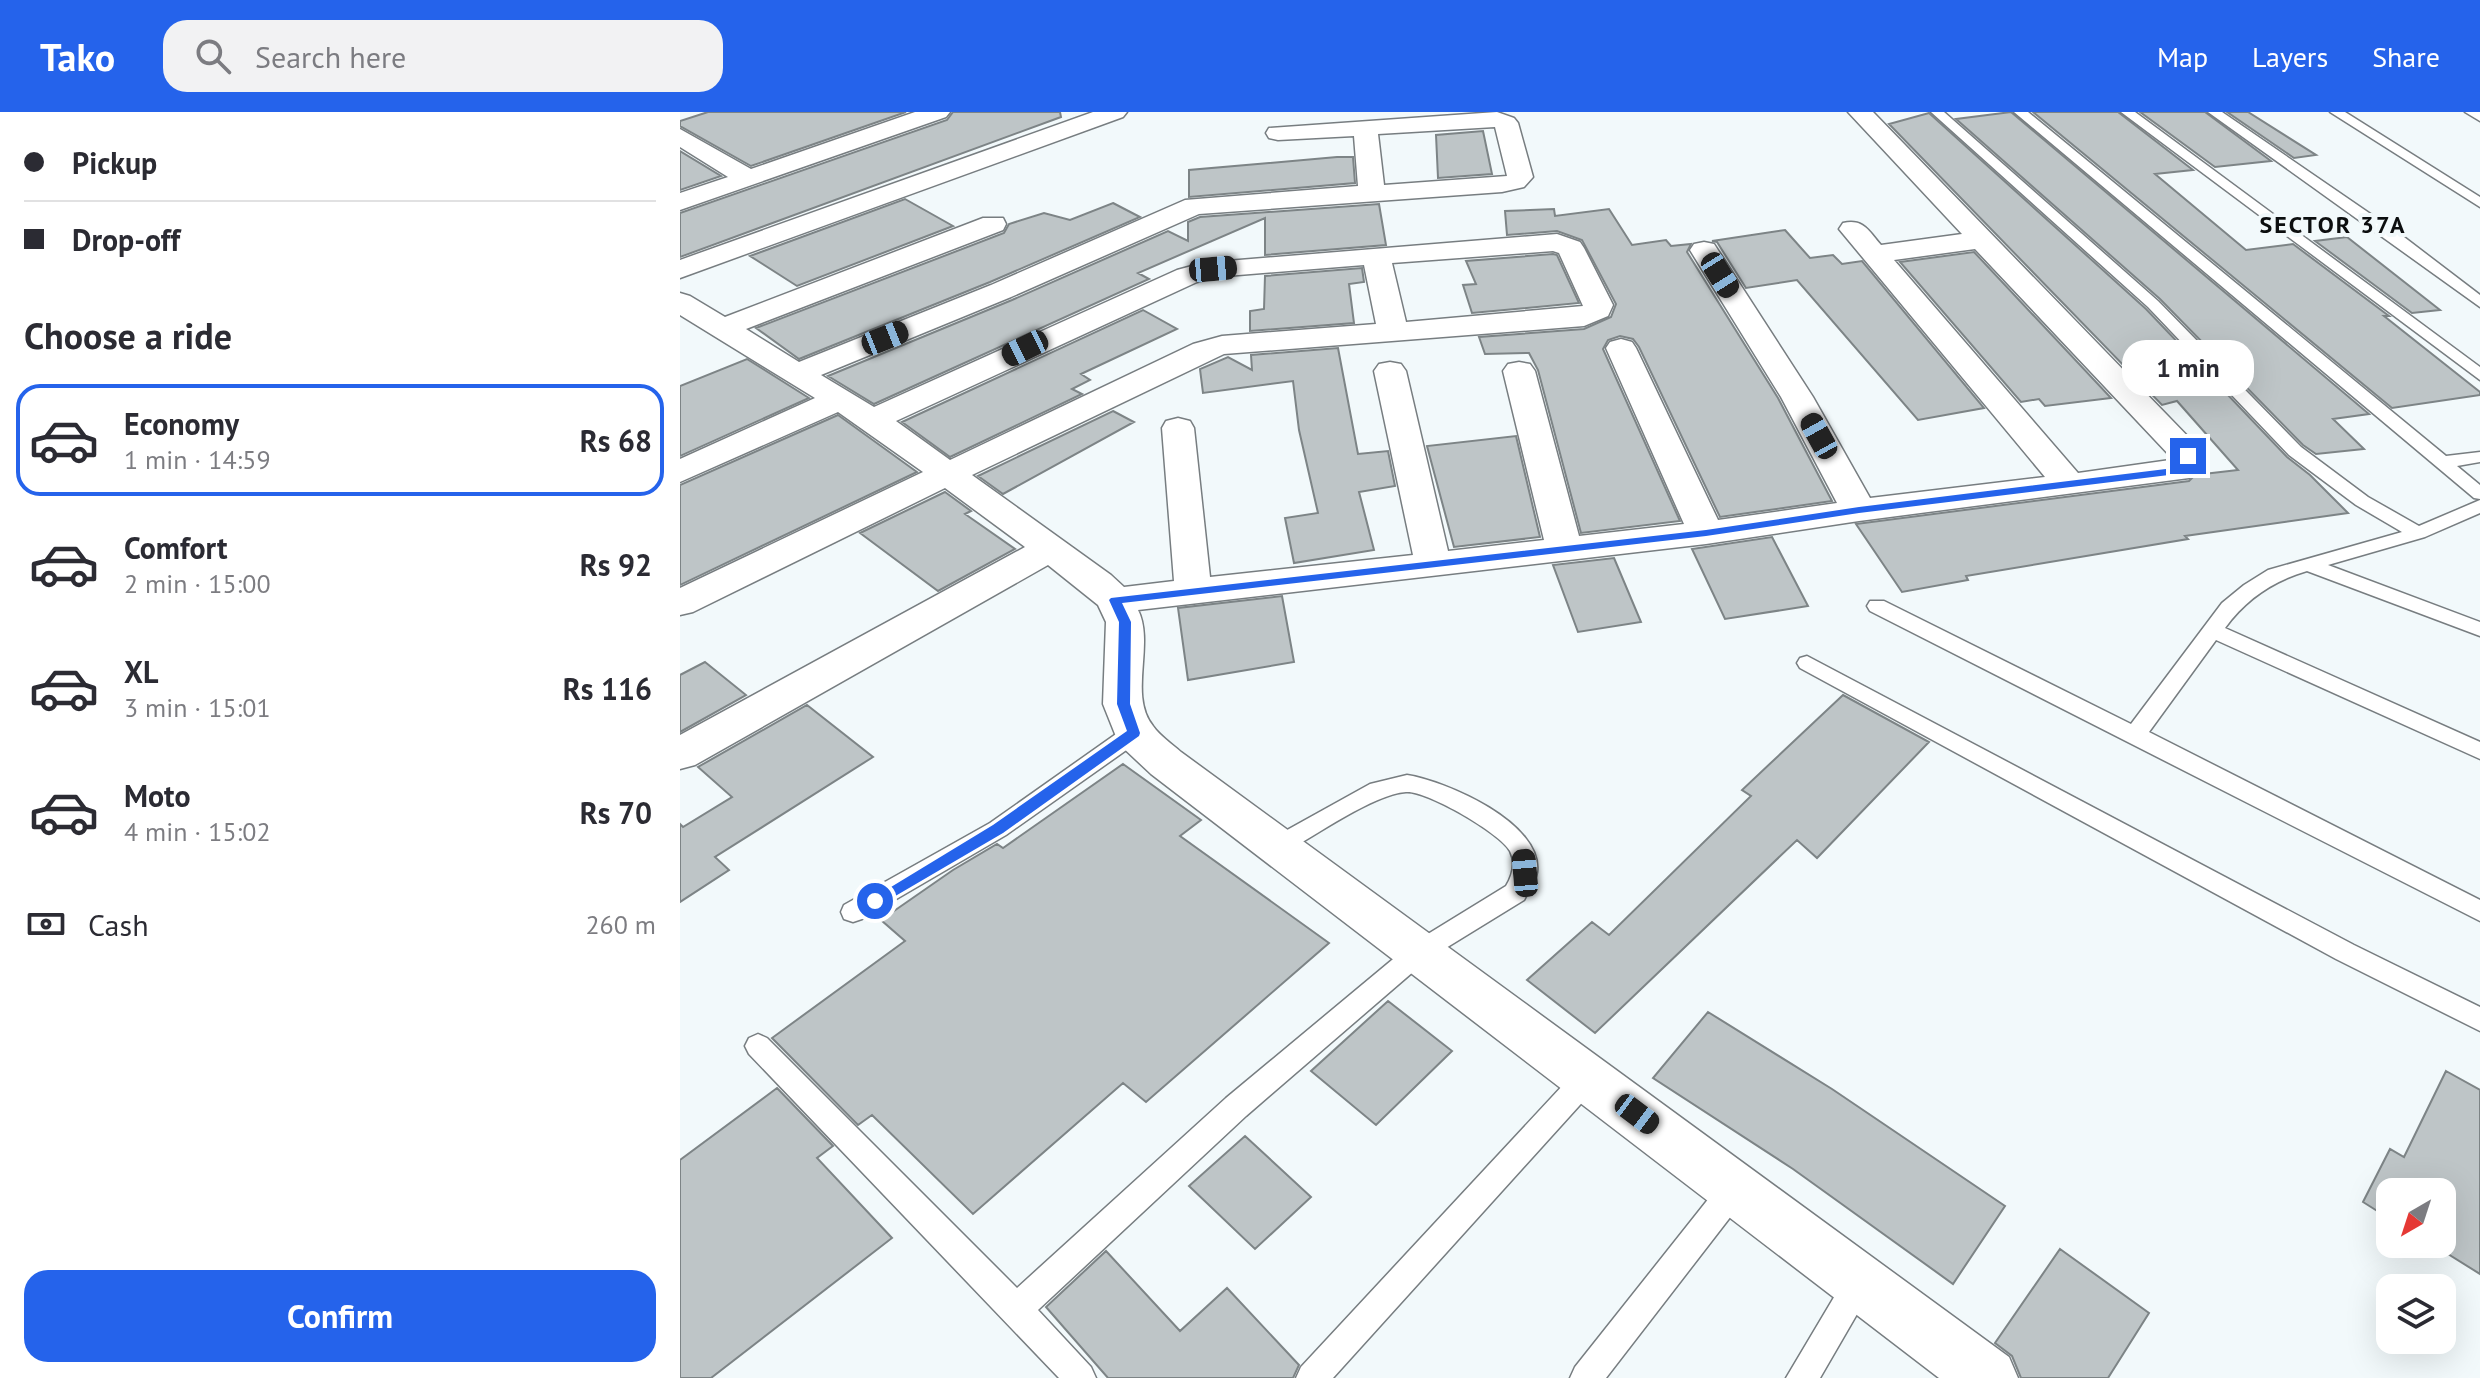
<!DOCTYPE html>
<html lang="en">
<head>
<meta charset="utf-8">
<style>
  body { margin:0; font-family:"PT Sans",sans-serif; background:#f2f2f3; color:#2b2b33; height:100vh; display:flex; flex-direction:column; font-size:30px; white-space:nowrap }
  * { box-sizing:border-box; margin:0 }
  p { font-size:26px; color:#7c7c81 }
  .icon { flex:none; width:44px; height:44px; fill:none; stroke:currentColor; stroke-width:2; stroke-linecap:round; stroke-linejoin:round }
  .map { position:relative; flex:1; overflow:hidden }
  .details { display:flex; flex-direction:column; background:#fff; width:680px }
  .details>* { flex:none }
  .top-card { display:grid; align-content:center; height:176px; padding:0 24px; background:#fff }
  .needle { width:52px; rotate:219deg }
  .tools { position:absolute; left:1696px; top:1066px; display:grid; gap:16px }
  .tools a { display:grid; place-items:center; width:80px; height:80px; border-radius:16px; background:#fff; box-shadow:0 8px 32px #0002; font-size:40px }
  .end { position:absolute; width:36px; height:36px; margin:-18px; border:10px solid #2563eb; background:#fff; box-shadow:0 0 0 4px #fff }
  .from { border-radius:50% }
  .bubble { position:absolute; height:56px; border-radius:24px; background:#fff; box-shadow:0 8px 32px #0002; font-size:26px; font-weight:800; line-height:56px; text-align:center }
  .car { position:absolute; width:24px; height:48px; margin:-24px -12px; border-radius:10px; box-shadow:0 0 6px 2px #0007; background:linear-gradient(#222 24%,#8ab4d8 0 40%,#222 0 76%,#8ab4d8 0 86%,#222 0) }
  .top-card b { display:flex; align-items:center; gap:28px; height:76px; font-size:30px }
  .top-card b+b { border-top:2px solid #e1e1e2 }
  .top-card i { width:20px; height:20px; background:#2b2b33 }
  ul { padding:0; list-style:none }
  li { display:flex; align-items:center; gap:24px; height:112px; margin:0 16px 12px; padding:0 8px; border:4px solid transparent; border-radius:24px }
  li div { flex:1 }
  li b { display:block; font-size:30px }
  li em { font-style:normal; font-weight:800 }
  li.current { border-color:#2563eb }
  li>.icon { width:72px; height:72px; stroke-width:1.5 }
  h2 { padding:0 24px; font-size:36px; line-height:96px }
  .pay { display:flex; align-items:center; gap:20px; height:88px; padding:0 24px; font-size:30px }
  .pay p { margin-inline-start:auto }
  .primary-button { display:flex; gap:16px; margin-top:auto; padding:16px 24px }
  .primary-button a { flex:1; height:92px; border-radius:24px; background:#2563eb; color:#fff; font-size:32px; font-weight:800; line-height:92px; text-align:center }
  header { display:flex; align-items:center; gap:48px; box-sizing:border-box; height:112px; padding:0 40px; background:#2563eb; color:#fff }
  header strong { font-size:38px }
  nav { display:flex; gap:44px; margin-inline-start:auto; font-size:28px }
  .search { width:560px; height:72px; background:#f2f2f3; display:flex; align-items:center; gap:20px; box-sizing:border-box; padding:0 28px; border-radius:24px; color:#7c7c81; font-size:30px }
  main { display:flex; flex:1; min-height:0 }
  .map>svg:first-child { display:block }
</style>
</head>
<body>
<header>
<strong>Tako</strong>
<div class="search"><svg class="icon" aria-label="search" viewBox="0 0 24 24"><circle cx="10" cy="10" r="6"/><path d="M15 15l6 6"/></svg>Search here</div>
<nav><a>Map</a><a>Layers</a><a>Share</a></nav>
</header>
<main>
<section class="details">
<div class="top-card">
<b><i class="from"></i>Pickup</b>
<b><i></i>Drop-off</b>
</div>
<h2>Choose a ride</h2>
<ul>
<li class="current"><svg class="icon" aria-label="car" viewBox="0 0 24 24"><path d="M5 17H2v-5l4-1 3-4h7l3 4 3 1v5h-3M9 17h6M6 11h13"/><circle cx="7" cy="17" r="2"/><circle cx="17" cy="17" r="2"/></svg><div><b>Economy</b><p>1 min · 14:59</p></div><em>Rs 68</em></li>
<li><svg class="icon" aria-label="car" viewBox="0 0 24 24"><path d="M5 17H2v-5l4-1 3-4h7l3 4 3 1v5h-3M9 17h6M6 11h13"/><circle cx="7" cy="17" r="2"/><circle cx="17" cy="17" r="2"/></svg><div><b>Comfort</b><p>2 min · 15:00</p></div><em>Rs 92</em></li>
<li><svg class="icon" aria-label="car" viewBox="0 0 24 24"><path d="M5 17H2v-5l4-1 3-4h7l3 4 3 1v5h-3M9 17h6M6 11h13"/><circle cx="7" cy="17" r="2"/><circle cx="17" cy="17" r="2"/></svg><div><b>XL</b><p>3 min · 15:01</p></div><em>Rs 116</em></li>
<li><svg class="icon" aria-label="car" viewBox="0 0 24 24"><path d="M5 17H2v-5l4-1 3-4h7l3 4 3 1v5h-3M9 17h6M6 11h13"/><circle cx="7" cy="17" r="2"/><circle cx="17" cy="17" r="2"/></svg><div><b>Moto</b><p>4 min · 15:02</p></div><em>Rs 70</em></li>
</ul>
<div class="pay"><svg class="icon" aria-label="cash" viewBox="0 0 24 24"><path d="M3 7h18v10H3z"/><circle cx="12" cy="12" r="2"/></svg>Cash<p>260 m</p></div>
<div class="primary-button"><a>Confirm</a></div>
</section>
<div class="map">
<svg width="1800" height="1266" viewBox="0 0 1800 1266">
  <rect width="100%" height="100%" fill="#f2f9fb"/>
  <!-- building -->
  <path fill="#bec5c7" stroke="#7d8486" stroke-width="2" d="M 28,0 L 226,0 L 71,54 L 0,14 L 0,9 Z
    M 273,0 L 380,0 L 381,5 L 0,145 L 0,101 L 267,8 Z
    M 1331,0 L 1689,302 L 1653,307 L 1684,337 L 1636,342 L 1623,333 L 1480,187 L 1276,7 Z
    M 1353,0 L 1438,0 L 1513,58 L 1475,62 L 1566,138 L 1613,132 L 1709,204 L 1704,204 L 1800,280 L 1800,283 L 1712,296 Z
    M 1460,0 L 1525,0 L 1591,49 L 1535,55 Z
    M 1547,0 L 1568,0 L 1636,43 L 1614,46 Z
    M 1249,1 L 1466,197 L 1607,345 L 1630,363 L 1668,401 L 1505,424 L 1508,427 L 1286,464 L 1288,468 L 1222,480 L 1176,412 L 1509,369 L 1515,363 L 1558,358 L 1497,289 L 1482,293 L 1209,12 Z
    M 803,19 L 812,62 L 758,66 L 756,23 Z
    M 0,39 L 41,64 L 0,78 Z
    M 657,45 L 673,45 L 675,71 L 509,85 L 509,58 Z
    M 225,87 L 273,114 L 117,174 L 70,144 Z
    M 433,91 L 460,105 L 310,170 L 119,247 L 76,216 L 324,121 L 329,112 L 364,101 L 390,108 Z
    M 699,92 L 706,133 L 585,143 L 585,106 L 458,161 L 469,167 L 194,292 L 148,264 L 332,188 L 488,119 L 508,129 L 508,110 L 520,105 Z
    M 874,97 L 875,104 L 929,97 L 952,133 L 986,128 L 991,134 L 1011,132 L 1007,140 L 1098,286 L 1152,389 L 1040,405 L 959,235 L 953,227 L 940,224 L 928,228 L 923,237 L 1000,409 L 901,421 L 858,258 L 849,241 L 805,242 L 799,225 L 904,217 L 931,205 L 936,192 L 902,128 L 877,119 L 827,123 L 825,99 Z
    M 1105,118 L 1130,146 L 1153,143 L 1162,152 L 1182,149 L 1304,296 L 1238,308 L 1117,168 L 1066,176 L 1037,130 L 1032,129 Z
    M 1667,125 L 1760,198 L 1732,201 L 1635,129 Z
    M 1294,140 L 1431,286 L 1365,294 L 1359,287 L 1341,290 L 1220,150 Z
    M 873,142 L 877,143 L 899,191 L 792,201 L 783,173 L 796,172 L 786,149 Z
    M 682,156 L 684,170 L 669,172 L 674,211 L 570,219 L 570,199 L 584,197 L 585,164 Z
    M 463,198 L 497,217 L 401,262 L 410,268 L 392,277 L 402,282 L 270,345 L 222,310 Z
    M 658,236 L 678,342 L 708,339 L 715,374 L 679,380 L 694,438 L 614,451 L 605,406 L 638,401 L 619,318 L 613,269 L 523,281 L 520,257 L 548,245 L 572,258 L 571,243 Z
    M 67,247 L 129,286 L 0,344 L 0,274 Z
    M 433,299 L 454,310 L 323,382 L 298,364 Z
    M 158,303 L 237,360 L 0,473 L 0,373 Z
    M 836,324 L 860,425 L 774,435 L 747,334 Z
    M 265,380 L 291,399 L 285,402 L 335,437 L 258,479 L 180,421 Z
    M 1092,425 L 1128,494 L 1045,507 L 1012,437 Z
    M 934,446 L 961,510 L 898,520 L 873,453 Z
    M 602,484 L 614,550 L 508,568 L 498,496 Z
    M 25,550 L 66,583 L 0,620 L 0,563 Z
    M 1163,583 L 1249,630 L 1137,746 L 1117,728 L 915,921 L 847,868 L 912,810 L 929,823 L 1071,684 L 1062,678 Z
    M 127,593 L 193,645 L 35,745 L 49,758 L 0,790 L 0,712 L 3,715 L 52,685 L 18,655 Z
    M 443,652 L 521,708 L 500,724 L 649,831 L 466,990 L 443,971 L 293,1102 L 192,1003 L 178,1013 L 92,926 L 225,829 L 201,808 L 273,758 L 317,732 L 323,736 Z
    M 708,889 L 772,939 L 696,1013 L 631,959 Z
    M 1028,900 L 1152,977 L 1325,1094 L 1273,1172 L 1113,1057 L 973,966 Z
    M 1766,959 L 1800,978 L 1800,1162 L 1752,1132 L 1762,1132 L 1762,1080 L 1710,1080 L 1710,1107 L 1683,1090 L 1710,1037 L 1724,1045 Z
    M 97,976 L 153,1034 L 137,1046 L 212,1126 L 31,1266 L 0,1266 L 0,1048 Z
    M 565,1024 L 631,1085 L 575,1137 L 509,1074 Z
    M 1380,1137 L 1469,1201 L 1428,1266 L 1341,1266 L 1332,1244 L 1315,1231 Z
    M 426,1139 L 500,1219 L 547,1176 L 619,1253 L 613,1266 L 428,1266 L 366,1195 Z"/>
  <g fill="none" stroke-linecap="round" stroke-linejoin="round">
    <!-- service casing -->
    <g stroke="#777d80" stroke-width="3">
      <path id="service" d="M 1251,0 L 1264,0 L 1478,189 L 1621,335 L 1688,385 L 1739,414 L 1800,388 L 1800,401 L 1745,425 L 1648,453 L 1800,510 L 1800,524 L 1627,459 C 1593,469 1566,487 1545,516 L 1800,630 L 1800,647 L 1536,528 L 1469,620 L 1800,788 L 1800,809 L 1190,499 L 1187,494 L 1190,489 L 1204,489 L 1451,612 L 1542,491 L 1564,473 L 1588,458 L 1722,420 L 1676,393 L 1609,343 L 1468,195 Z
        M 1334,0 L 1348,0 L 1766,344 L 1800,340 L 1800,350 L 1777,354 L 1800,373 L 1800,387 L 1794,386 Z
        M 1441,0 L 1455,0 L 1800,255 L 1800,268 Z
        M 1528,0 L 1542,0 L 1724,125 L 1800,183 L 1800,195 Z
        M 1650,0 L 1665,0 L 1800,85 L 1800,95 Z
        M 1785,0 L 1800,0 L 1800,9 Z
        M 1127,544 L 1674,833 L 1800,895 L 1800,919 L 1656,847 L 1120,556 L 1117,551 L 1120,546 Z
        M 454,613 L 462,615 L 465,621 L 462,627 L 326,723 L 182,807 L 173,810 L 164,807 L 161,800 L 164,793 L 310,711 L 446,615 Z
        M 727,663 C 766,669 863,711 857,760 C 856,769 848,780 844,788 L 748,847 L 566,1004 L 358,1198 L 411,1255 L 416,1266 L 379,1266 L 69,942 L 65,934 L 69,926 L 78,922 L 87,926 L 337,1176 L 546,986 L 730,833 L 826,774 C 832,764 836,751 830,739 C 820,721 746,678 726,680 C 694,682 635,724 605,740 L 597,743 L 589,740 L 585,734 L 589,728 L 690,672 Z
        M 908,953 L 918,957 L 922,965 L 918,973 L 653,1266 L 616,1266 L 621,1255 L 898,957 Z
        M 1055,1063 L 1065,1066 L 1069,1076 L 1065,1086 L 926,1266 L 890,1266 L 895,1255 L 1045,1066 Z
        M 1180,1156 L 1191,1160 L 1195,1171 L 1140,1266 L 1106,1266 L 1169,1160 Z"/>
    </g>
    <!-- minor casing -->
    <g stroke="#777d80" stroke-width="3">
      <path id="minor" d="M 235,0 L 270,0 L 266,5 L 0,98 L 0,81 L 48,65 L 0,35 L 0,17 L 71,57 Z
        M 413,0 L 447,0 L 443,5 L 0,166 L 0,148 Z
        M 817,0 L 834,6 L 838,11 L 853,65 L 844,75 L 822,80 L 519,102 L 331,185 L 141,263 L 194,295 L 497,158 L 523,151 L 877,122 L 900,130 L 904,136 L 933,193 L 928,204 L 904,214 L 544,242 L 292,363 L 431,463 L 444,475 L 494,469 L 482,316 L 486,309 L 498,306 L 510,309 L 514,316 L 530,465 L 733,443 L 694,259 L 699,252 L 710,250 L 721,252 L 726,259 L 768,439 L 864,428 L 823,259 L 828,252 L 839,250 L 850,252 L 855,259 L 899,424 L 1004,412 L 926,236 L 930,230 L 941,227 L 952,230 L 956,236 L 1038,408 L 1157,391 L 1101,285 L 1010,138 L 1014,132 L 1024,130 L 1034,132 L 1133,285 L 1190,386 L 1365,365 L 1159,117 L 1163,111 C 1183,106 1189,119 1201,133 L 1282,122 L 1168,0 L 1193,0 L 1520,337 L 1525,344 L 1509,366 L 1179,409 L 1026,432 L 458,498 C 475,532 448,583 473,614 C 480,624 492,632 501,640 L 1329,1245 L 1338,1266 L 1259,1266 L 471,662 L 439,632 L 423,592 L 426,510 L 418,493 L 368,453 L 15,653 L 0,657 L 0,623 L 345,435 L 265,376 L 13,500 L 0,503 L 0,476 L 243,360 L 158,300 L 0,370 L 0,347 L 135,286 L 0,203 L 0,181 L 10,184 L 45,205 L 303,106 L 323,106 L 326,112 L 323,118 L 66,217 L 119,250 L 311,173 L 505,88 L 678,74 L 674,24 L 598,28 L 589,26 L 586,21 L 589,16 ZM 815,15 L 827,64 L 704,73 L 698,22 ZM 1295,137 L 1491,345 L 1490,348 L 1398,361 L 1214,148 ZM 873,139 L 879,141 L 903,194 L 726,210 L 712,151 ZM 684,153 L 696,212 L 542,224 L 513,232 L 270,348 L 216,309 L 517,170 L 534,165 Z"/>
    </g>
    <!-- service -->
    <use href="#service" fill="#fff" fill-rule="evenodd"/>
    <!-- minor -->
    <use href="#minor" fill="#fff" fill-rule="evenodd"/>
  </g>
  <!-- route -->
  <path fill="#2563eb" d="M 1504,341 L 1513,344 L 1509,355 L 1497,362 L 1179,401 L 1026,424 L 442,491 L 451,510 L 450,592 L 460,621 L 459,624 L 323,721 L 200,793 L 195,795 L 188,789 L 313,713 L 447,619 L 437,592 L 439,510 L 429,488 L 431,486 L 1026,418 L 1179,395 L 1494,356 Z"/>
  <g text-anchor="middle" stroke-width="8" stroke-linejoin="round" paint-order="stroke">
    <!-- far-district labels -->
    <g font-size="24" font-weight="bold" letter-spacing="2" fill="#0c0e0f" stroke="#f2f9fb">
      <text x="1653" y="121">SECTOR 37A</text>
    </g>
  </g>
</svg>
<div class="tools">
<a><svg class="needle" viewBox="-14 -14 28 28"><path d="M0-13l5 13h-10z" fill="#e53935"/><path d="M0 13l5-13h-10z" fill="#7c7c81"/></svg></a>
<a><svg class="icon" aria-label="layers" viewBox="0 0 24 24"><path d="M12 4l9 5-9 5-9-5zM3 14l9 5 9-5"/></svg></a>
</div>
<i class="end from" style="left:195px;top:789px"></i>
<i class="end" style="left:1508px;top:344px"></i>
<div class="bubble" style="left:1442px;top:228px;width:132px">1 min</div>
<i class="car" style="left:533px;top:157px;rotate:85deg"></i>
<i class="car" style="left:1040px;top:163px;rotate:148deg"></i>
<i class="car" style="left:205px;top:226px;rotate:68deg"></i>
<i class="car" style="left:345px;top:236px;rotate:244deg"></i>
<i class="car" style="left:1139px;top:324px;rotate:331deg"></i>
<i class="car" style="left:845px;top:761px;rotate:355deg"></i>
<i class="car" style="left:957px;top:1002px;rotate:127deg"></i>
</div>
</main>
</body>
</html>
